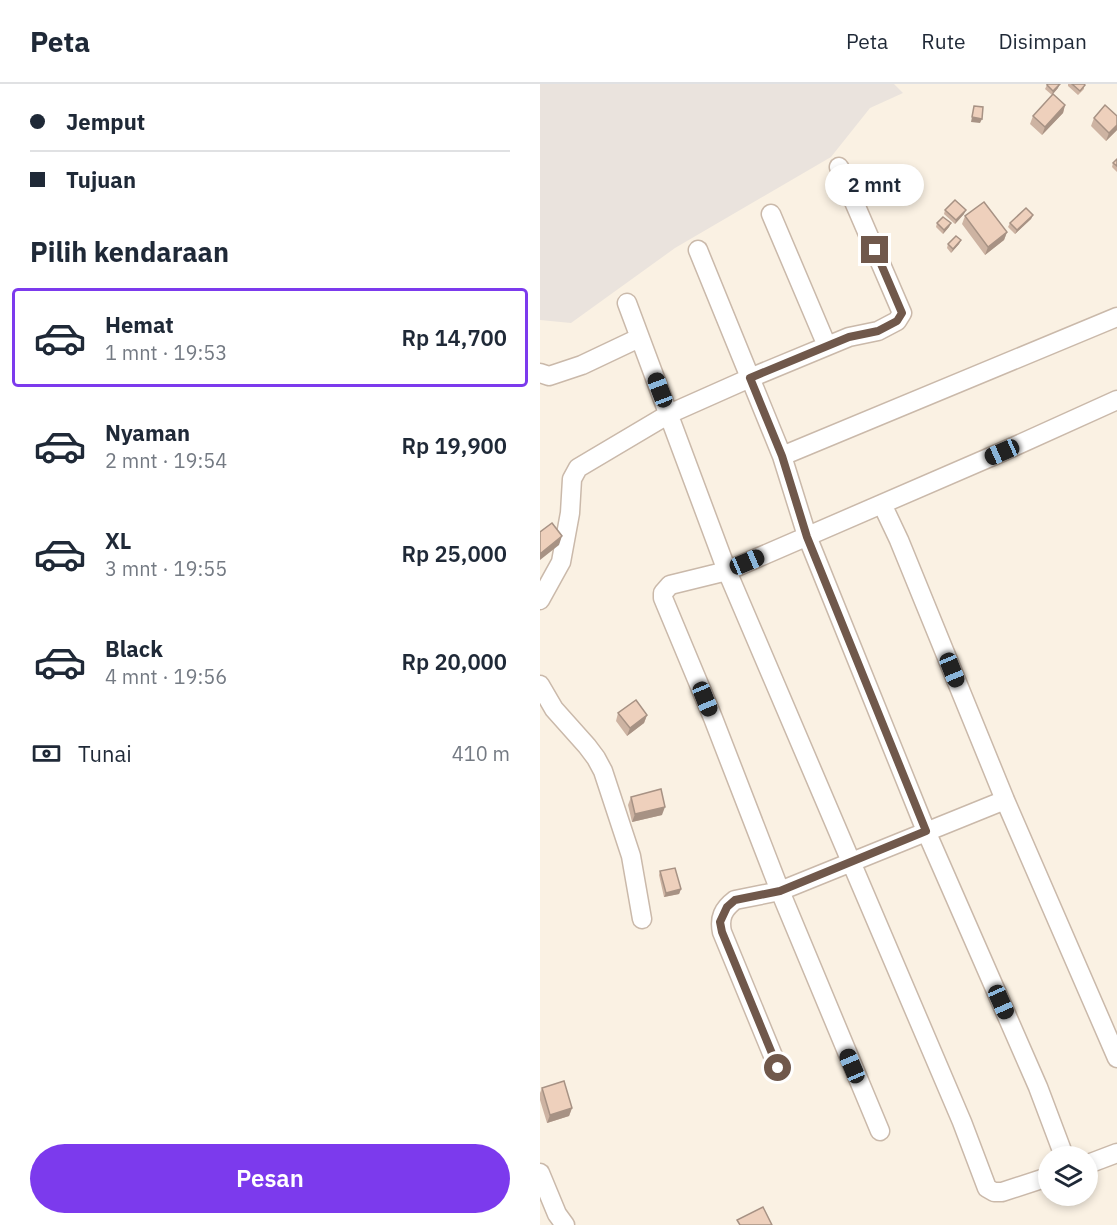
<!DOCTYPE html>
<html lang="id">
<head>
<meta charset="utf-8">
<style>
  body { margin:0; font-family:"IBM Plex Sans",sans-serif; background:#f2f2f3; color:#1f2937; height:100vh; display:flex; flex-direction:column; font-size:22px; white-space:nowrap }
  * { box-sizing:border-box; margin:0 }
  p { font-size:20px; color:#747a83 }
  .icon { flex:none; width:33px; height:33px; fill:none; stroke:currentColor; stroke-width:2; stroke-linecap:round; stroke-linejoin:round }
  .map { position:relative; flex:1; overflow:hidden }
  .side { display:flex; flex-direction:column; background:#fff; width:540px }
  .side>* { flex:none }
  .top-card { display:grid; align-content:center; height:132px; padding:0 30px; background:#fff }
  .tools { position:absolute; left:498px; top:1062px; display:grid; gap:12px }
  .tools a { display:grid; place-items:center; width:60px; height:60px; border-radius:50%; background:#fff; box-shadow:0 3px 9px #0003; font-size:30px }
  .end { position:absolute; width:27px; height:27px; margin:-14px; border:8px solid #70584b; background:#fff; box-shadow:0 0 0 3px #fff }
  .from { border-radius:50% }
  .bubble { position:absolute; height:42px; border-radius:21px; background:#fff; box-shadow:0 3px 9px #0003; font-size:20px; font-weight:600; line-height:42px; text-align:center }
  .car { position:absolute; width:18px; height:36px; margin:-18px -9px; border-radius:8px; box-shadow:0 0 4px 2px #0007; background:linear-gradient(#222 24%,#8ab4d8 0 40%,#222 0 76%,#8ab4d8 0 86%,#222 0) }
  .top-card b { display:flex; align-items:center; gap:21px; height:57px; font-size:22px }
  .top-card b+b { border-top:2px solid #e0e1e3 }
  .top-card i { width:15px; height:15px; background:#1f2937 }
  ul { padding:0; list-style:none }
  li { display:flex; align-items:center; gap:18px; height:99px; margin:0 12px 9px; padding:0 18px; border:3px solid transparent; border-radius:6px }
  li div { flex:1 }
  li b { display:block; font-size:22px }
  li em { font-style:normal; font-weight:600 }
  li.current { border-color:#7c3aed }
  li>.icon { width:54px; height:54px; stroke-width:1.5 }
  h2 { padding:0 30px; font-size:27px; line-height:72px }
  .pay { display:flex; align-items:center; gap:15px; height:66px; padding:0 30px; font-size:22px }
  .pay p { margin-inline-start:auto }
  .button { display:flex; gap:12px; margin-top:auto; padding:12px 30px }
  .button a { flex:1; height:69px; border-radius:36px; background:#7c3aed; color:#fff; font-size:24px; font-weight:600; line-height:69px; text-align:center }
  header { display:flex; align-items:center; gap:36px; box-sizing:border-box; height:84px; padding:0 30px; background:#fff; border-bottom:2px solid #e0e1e3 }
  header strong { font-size:28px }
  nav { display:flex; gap:33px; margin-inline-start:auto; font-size:21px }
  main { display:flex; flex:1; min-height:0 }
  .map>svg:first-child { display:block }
</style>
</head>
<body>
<header>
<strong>Peta</strong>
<nav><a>Peta</a><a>Rute</a><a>Disimpan</a></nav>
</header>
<main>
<section class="side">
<div class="top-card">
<b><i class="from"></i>Jemput</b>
<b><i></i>Tujuan</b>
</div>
<h2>Pilih kendaraan</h2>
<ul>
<li class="current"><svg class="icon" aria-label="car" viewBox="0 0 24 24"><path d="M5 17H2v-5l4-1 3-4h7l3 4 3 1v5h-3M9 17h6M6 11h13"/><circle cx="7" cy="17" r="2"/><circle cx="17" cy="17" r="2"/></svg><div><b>Hemat</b><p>1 mnt · 19:53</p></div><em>Rp 14,700</em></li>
<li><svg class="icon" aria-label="car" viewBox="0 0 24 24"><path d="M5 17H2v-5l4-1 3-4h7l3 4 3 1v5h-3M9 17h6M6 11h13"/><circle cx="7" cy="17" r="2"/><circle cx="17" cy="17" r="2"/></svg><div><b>Nyaman</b><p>2 mnt · 19:54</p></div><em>Rp 19,900</em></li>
<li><svg class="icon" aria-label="car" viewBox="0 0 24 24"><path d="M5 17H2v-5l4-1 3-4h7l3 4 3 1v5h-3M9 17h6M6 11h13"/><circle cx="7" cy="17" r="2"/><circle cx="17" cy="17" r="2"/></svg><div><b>XL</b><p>3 mnt · 19:55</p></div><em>Rp 25,000</em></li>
<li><svg class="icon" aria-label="car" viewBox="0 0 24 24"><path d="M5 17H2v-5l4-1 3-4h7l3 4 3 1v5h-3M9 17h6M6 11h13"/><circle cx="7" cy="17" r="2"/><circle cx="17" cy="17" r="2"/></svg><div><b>Black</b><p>4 mnt · 19:56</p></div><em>Rp 20,000</em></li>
</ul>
<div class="pay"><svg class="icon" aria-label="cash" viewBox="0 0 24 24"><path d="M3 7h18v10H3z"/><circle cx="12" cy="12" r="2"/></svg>Tunai<p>410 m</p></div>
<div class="button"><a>Pesan</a></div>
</section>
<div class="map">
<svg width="577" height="1141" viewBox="0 0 577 1141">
  <rect width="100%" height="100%" fill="#faf1e3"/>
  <!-- industrial -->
  <path fill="#eae3dd" d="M 0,0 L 354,0 L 363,9 L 330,24 L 291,73 L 135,164 L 31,239 L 0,236 Z"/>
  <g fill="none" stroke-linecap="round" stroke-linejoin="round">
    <!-- street casing -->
    <g stroke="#cab9aa" stroke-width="21">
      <path id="street" d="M 231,130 L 287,262
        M 158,166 L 242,372 L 267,452 L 386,747 L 498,1003 L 524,1072
        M 87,219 L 187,487 L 422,1038 L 447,1104 L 454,1108 L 462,1108 L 508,1093
        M 0,289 L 9,292 L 42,281 L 99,254
        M 242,372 L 577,233
        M 342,420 L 359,456 L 465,716 L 577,974
        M 0,516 L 21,478 L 30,429 L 32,395 L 38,384 L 129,330 L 210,294 L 309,253 L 338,247 L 357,237 L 362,229 L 299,83
        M 0,601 L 14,625 L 47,662 L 56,674 L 63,687 L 91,772 L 102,835
        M 238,984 L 182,848 C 179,834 183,825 195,816 L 240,807 L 465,716
        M 340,1047 L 240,807 L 173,634 L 123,514 L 123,509 L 130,501 L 187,487 L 462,368 L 577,316
        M 548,1080 L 577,1069
        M 0,1089 L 17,1130 L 25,1141"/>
    </g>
    <!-- street -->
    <use href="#street" stroke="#fff" stroke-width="18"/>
  </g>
  <!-- wall -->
  <path fill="#cdb3a2" d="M 528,0 L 544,0 L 544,5 L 538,11 L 528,2 Z
    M 507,1 L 518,4 L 512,11 L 505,5 Z
    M 525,21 L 523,29 L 502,51 L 490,40 L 493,32 Z
    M 577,32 L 577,46 L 566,57 L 551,42 L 554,34 Z
    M 577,75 L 577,88 L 572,83 L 573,79 Z
    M 405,126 L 424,130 L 415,140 L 404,130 Z
    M 493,131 L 491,135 L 475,150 L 468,143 L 470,139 Z
    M 425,132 L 467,148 L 464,156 L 445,171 L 422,140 Z
    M 397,139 L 411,139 L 409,143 L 403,150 L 396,143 Z
    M 421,156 L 419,160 L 411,169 L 407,164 L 408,160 Z
    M 78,629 L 107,631 L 104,639 L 87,652 L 76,637 Z
    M 91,713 L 122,731 L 92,738 L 88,721 Z
    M 120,787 L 141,805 L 139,810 L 124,813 L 119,791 Z
    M 2,1004 L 32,1024 L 29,1032 L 7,1039 L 0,1016 L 0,1009 Z"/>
  <!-- shaded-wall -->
  <path fill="#a79284" d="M 520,0 L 518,4 L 512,11 L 513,7 Z
    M 525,21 L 523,29 L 502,51 L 505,43 Z
    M 432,33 L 442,35 L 440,39 L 431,38 Z
    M 577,41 L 577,46 L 566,57 L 569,49 Z
    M 426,126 L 424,130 L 415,140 L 416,136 Z
    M 493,131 L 491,135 L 475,150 L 477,146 Z
    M 411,139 L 409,143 L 403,150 L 404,146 Z
    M 467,148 L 464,156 L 445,171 L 448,163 Z
    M 421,156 L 419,160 L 411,169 L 413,165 Z
    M 22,452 L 19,461 L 0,476 L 0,470 Z
    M 107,631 L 104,639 L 87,652 L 90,644 Z
    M 125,723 L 122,731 L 92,738 L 95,730 Z
    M 141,805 L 139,810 L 124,813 L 126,809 Z
    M 32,1024 L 29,1032 L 7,1039 L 10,1031 Z"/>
  <!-- building -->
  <path fill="#eed0bc" stroke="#a79284" stroke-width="1.5" d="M 507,0 L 520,0 L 513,7 L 507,1 Z
    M 532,0 L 544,0 L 545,1 L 540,7 Z
    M 513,10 L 525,21 L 505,43 L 493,32 Z
    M 565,21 L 577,32 L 577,41 L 569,49 L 554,34 Z
    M 434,22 L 443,23 L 442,35 L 432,33 Z
    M 577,75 L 577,82 L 573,79 Z
    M 415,116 L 426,126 L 416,136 L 405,126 Z
    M 444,118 L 467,148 L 448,163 L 425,132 Z
    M 486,124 L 493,131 L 477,146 L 470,139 Z
    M 403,133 L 411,139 L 404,146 L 397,139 Z
    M 416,152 L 421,156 L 413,165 L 408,160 Z
    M 12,439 L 22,452 L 0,470 L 0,448 Z
    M 96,616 L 107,631 L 90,644 L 78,629 Z
    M 121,705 L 125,723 L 95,730 L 91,713 Z
    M 135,784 L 141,805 L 126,809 L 120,787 Z
    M 24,997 L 32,1024 L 10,1031 L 2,1004 Z
    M 223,1123 L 232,1141 L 200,1141 L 197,1136 Z"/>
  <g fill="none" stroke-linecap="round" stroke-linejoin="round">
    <!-- route -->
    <path stroke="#70584b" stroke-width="8" d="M 238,984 L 182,848 L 180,838 L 187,823 L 195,816 L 240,807 L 386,747 L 267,453 L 242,372 L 210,294 L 309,253 L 338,247 L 357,237 L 362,229 L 335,166"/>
  </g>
</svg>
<div class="tools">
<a><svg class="icon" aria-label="layers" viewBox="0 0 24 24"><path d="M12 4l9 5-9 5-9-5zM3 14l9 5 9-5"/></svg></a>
</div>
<i class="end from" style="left:238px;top:984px"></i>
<i class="end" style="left:335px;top:166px"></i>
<div class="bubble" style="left:285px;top:80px;width:99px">2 mnt</div>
<i class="car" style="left:120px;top:306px;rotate:339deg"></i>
<i class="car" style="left:462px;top:368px;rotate:246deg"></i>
<i class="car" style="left:207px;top:478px;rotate:67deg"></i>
<i class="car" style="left:412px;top:586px;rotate:158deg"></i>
<i class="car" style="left:165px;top:615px;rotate:158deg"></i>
<i class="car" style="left:461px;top:918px;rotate:156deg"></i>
<i class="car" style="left:312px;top:982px;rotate:337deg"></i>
</div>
</main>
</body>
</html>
